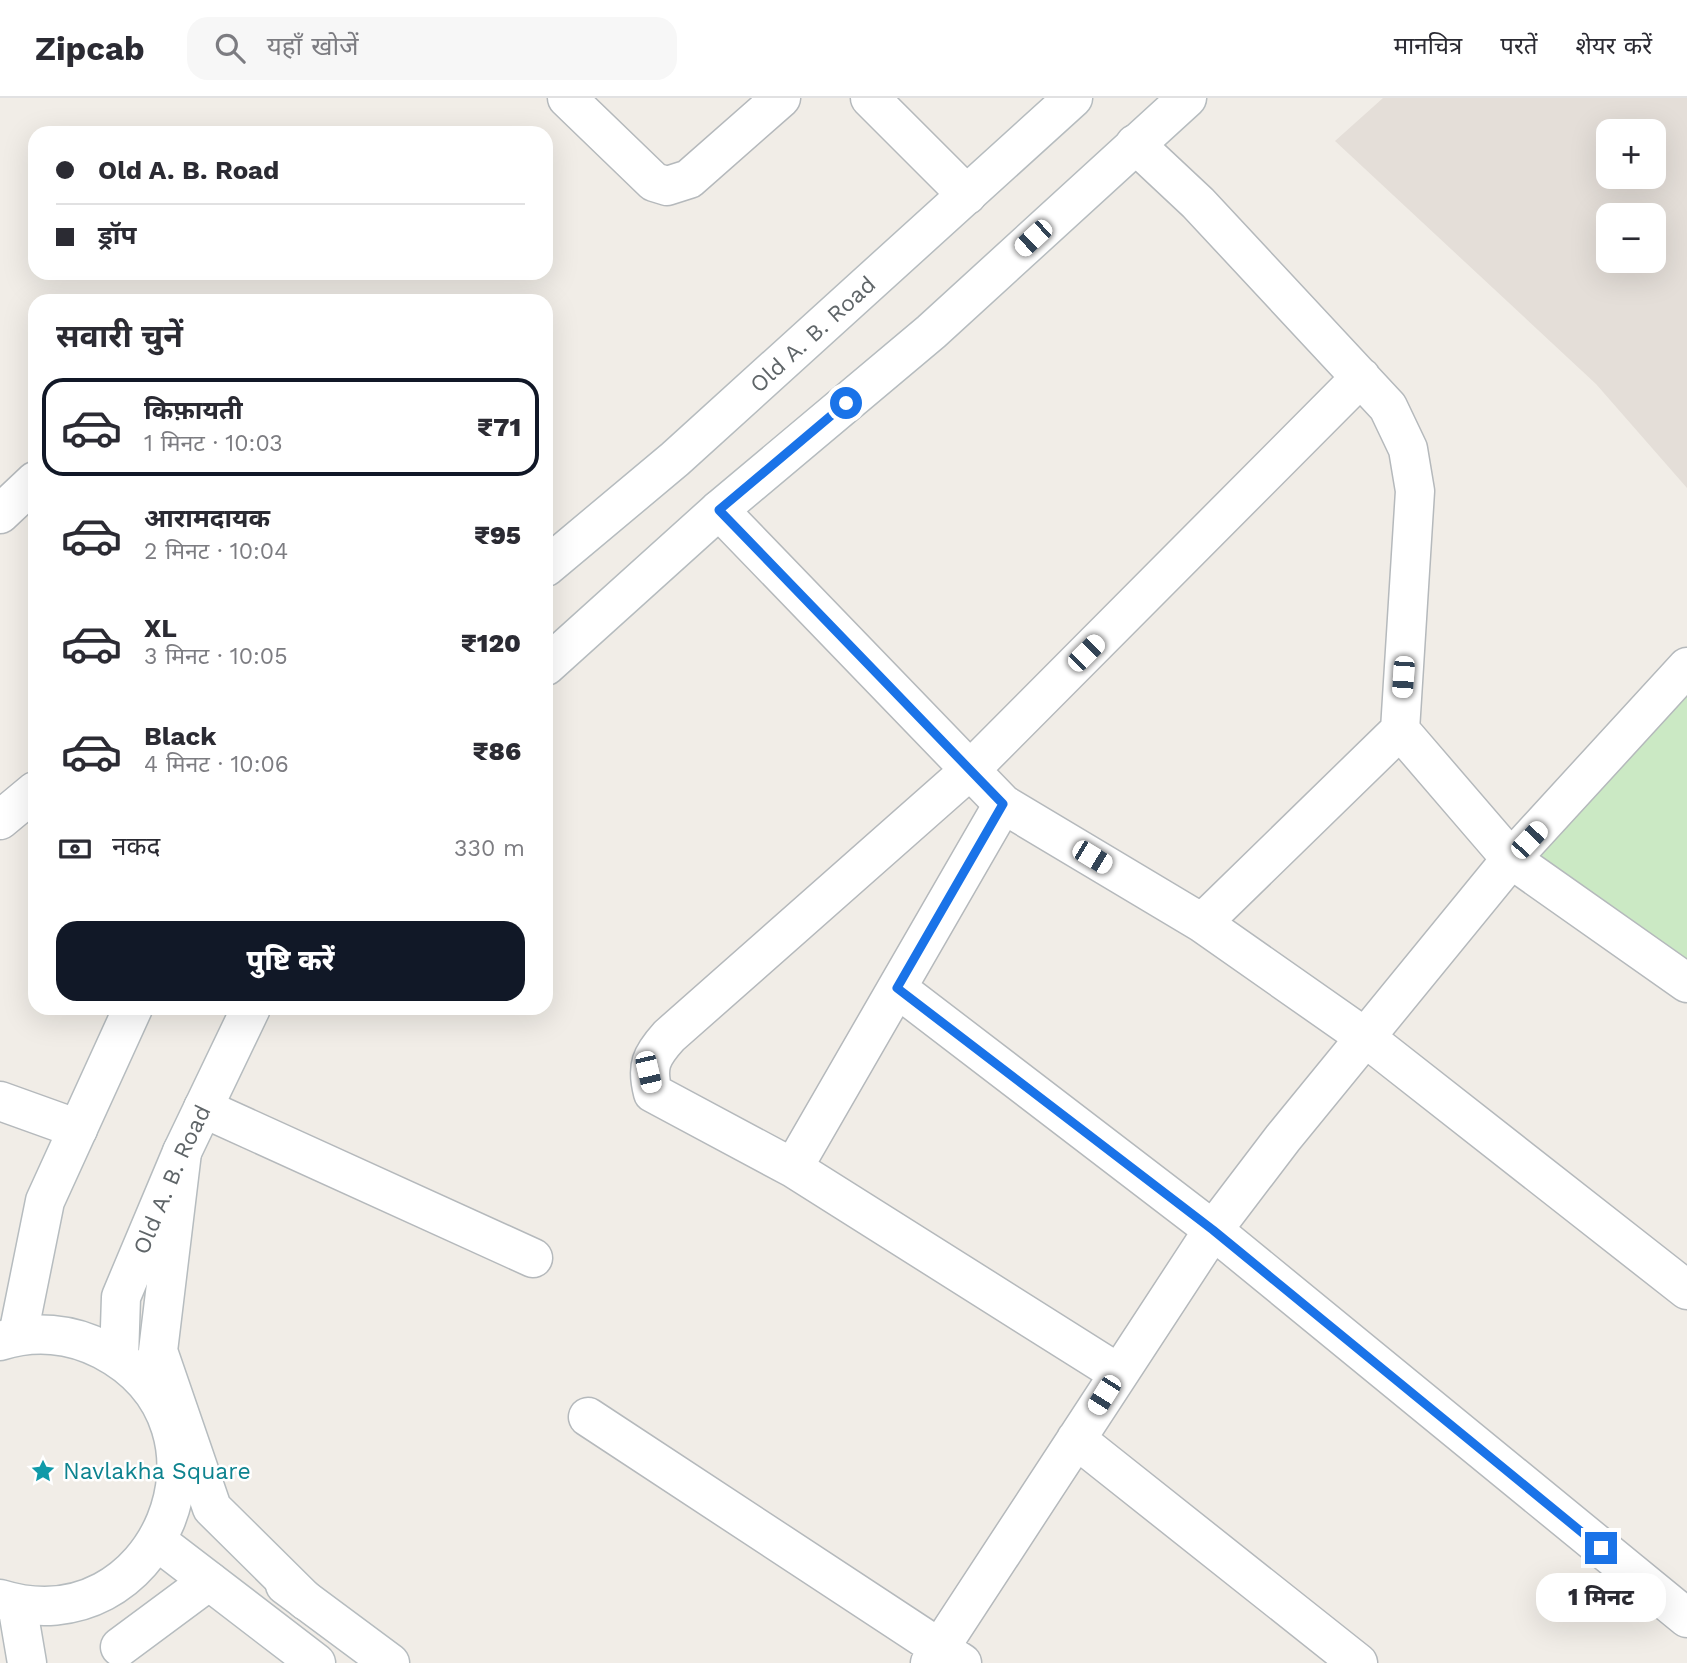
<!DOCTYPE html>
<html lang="hi">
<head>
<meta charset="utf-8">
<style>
  body { margin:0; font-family:"Work Sans","Noto Sans Devanagari",sans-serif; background:#f7f7f7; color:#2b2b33; height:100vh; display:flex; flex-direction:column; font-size:26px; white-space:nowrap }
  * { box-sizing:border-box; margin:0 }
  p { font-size:23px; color:#7c7c81 }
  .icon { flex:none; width:38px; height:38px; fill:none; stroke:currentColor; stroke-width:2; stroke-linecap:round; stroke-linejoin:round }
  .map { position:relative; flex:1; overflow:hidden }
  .side { position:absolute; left:28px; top:196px; width:525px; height:721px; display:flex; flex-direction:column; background:#fff; border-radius:21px; box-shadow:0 7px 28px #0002 }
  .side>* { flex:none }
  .banner { position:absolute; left:28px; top:28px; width:525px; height:154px; border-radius:21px; box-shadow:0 7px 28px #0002; display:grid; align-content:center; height:154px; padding:0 28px; background:#fff }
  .buttons { position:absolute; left:1596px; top:21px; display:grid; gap:14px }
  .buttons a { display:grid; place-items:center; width:70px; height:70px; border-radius:14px; background:#fff; box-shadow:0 7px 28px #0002; font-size:35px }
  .end { position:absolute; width:32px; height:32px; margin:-16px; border:9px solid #1a73e8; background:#fff; box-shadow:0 0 0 4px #fff }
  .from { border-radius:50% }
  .bubble { position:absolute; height:49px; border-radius:21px; background:#fff; box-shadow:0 7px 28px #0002; font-size:23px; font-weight:800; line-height:49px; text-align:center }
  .car { position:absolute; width:21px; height:42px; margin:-21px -10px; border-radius:9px; box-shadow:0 0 5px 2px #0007; background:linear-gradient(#fff 24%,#345 0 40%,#fff 0 76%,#345 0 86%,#fff 0) }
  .banner b { display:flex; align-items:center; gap:24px; height:66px; font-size:26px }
  .banner b+b { border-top:2px solid #e1e1e2 }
  .banner i { width:18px; height:18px; background:#2b2b33 }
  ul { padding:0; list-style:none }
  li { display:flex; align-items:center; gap:21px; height:98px; margin:0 14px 10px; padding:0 14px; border:4px solid transparent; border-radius:21px }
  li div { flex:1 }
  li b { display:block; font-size:26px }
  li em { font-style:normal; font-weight:800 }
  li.current { border-color:#111827 }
  li>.icon { width:63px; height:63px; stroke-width:1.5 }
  h2 { padding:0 28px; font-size:32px; line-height:84px }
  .pay { display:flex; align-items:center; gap:18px; height:77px; padding:0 28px; font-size:26px }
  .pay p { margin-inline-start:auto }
  .button { display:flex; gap:14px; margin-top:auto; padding:14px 28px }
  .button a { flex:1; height:80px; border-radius:21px; background:#111827; color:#fff; font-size:28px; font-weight:800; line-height:80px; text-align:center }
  header { display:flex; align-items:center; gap:42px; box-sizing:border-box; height:98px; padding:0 35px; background:#fff; border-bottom:2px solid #e1e1e2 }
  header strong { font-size:33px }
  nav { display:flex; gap:38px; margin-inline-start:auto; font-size:24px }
  .search { width:490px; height:63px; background:#f7f7f7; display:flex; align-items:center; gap:18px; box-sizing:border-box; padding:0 24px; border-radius:21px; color:#7c7c81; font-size:26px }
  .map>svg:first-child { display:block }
</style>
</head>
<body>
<header>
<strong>Zipcab</strong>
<div class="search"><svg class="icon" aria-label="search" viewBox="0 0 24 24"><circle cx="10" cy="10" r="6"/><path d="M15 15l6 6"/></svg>यहाँ खोजें</div>
<nav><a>मानचित्र</a><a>परतें</a><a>शेयर करें</a></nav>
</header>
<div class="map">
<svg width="1687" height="1565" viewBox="0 0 1687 1565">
  <rect width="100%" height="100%" fill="#f1ede7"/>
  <!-- education -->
  <path fill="#e4ded8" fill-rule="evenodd" d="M 1383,0 L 1687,0 L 1687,390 L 1596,286 L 1335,43 ZM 1608,33 L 1654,33 L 1654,79 L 1608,79 ZM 1608,117 L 1654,117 L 1654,163 L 1608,163 Z"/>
  <!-- green -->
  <path fill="#cbe9c4" d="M 1687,572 L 1687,885 L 1511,761 Z"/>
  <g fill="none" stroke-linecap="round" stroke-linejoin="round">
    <!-- minor casing -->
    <g stroke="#b5b9bc" stroke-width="41">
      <path id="minor" d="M 567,0 L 654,84 L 667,88 L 689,81 L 781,0
        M 870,0 L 967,97
        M 1135,46 L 1198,105 L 1388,309 L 1408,351 L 1415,393 L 1400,632 L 1511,761 L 1687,885
        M 719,412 L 1003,706 L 1202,825 L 1366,940 L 1687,1192
        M 0,416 L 35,383
        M 0,722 L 35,693
        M 1202,825 L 1400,632
        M 897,890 L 1213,1132 L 1687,1520
        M 0,1003 L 78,1031
        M 203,1010 L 533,1160
        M 793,1070 L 1003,706
        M 1118,1275 L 793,1070 L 653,995 C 646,968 651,958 669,938 L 969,673 L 1361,279
        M 588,1319 L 962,1565
        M 1076,1341 L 1358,1565
        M 930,1565 L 1213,1132 L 1283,1040 L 1511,761 L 1687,569"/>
    </g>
    <!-- secondary casing -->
    <g stroke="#b6bcbf" stroke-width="41">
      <g id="secondary">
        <path id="s1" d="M 546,469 L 675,361 L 1073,0"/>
        <path d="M 546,568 L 719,412 L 931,234 L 1187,0"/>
        <path d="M 182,1054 L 158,1253 L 212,1410 L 306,1503"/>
        <path d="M 18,1237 L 45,1103 L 133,910"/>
        <path d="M 0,1243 C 34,1232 71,1235 103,1252 C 249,1328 158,1550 0,1501"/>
        <path id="s2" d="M 119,1260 L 121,1199 L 182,1054 L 251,910"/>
        <path d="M 157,1443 L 316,1565"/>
        <path d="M 285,1487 L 390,1565"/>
        <path d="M 17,1506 L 27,1565"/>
        <path d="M 120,1549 L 209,1483"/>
      </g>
    </g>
    <!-- minor -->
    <use href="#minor" stroke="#fff" stroke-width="38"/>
    <!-- secondary -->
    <use href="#secondary" stroke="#fff" stroke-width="38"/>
  </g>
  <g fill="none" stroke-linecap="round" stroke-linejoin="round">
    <!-- route -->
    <path stroke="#1a73e8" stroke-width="9" d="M 846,305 L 719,412 L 1003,706 L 897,890 L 1213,1132 L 1601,1450"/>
  </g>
  <!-- icons -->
  <defs>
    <g id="sight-bare" transform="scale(1.89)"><path d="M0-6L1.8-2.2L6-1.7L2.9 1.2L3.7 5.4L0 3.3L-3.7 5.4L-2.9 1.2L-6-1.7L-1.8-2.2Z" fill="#0f9aa8" stroke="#fff" stroke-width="2.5" paint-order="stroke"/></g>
  </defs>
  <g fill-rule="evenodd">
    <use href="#sight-bare" x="43" y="1373"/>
  </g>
  <g text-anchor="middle" stroke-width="5" stroke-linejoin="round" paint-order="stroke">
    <!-- street labels -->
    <g font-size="23" fill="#5f6568" stroke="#fff">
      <text dy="8" stroke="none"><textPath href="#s1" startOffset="354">Old A. B. Road</textPath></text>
      <text dy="8" stroke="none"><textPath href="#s2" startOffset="189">Old A. B. Road</textPath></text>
    </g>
    <!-- culture labels -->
    <g font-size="23" fill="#0d838f" stroke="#fff" text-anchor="start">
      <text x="63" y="1381">Navlakha Square</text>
    </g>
  </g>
</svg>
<div class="buttons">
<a>+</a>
<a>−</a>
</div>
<i class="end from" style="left:846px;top:305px"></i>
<i class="end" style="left:1601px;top:1450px"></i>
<div class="bubble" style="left:1536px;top:1475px;width:130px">1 मिनट</div>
<i class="car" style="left:1033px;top:140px;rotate:227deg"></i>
<i class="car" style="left:1086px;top:555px;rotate:45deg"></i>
<i class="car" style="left:1403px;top:579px;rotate:184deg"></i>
<i class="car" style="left:1529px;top:742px;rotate:43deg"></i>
<i class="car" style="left:1092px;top:759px;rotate:121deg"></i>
<i class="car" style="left:648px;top:974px;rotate:167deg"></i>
<i class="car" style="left:1104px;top:1297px;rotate:212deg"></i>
<div class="banner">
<b><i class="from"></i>Old A. B. Road</b>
<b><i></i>ड्रॉप</b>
</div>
<section class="side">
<h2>सवारी चुनें</h2>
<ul>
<li class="current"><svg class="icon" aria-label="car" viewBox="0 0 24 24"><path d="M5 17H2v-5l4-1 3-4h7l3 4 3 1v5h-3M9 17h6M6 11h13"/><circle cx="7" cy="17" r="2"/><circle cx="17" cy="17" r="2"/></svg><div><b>किफ़ायती</b><p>1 मिनट · 10:03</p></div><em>₹71</em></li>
<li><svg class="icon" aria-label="car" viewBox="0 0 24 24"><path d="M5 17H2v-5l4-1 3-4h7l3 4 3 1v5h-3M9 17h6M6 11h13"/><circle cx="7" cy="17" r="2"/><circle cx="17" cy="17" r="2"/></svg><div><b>आरामदायक</b><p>2 मिनट · 10:04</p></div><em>₹95</em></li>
<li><svg class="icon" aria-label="car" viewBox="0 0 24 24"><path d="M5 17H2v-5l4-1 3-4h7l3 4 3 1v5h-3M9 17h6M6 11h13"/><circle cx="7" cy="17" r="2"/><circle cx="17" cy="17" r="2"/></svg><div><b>XL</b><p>3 मिनट · 10:05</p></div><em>₹120</em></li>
<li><svg class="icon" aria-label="car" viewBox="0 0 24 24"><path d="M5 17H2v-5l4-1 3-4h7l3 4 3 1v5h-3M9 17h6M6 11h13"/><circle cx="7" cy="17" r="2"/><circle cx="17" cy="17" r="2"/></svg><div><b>Black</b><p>4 मिनट · 10:06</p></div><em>₹86</em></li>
</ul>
<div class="pay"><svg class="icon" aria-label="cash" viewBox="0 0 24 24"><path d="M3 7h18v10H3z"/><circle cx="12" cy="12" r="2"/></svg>नकद<p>330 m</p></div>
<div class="button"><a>पुष्टि करें</a></div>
</section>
</div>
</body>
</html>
